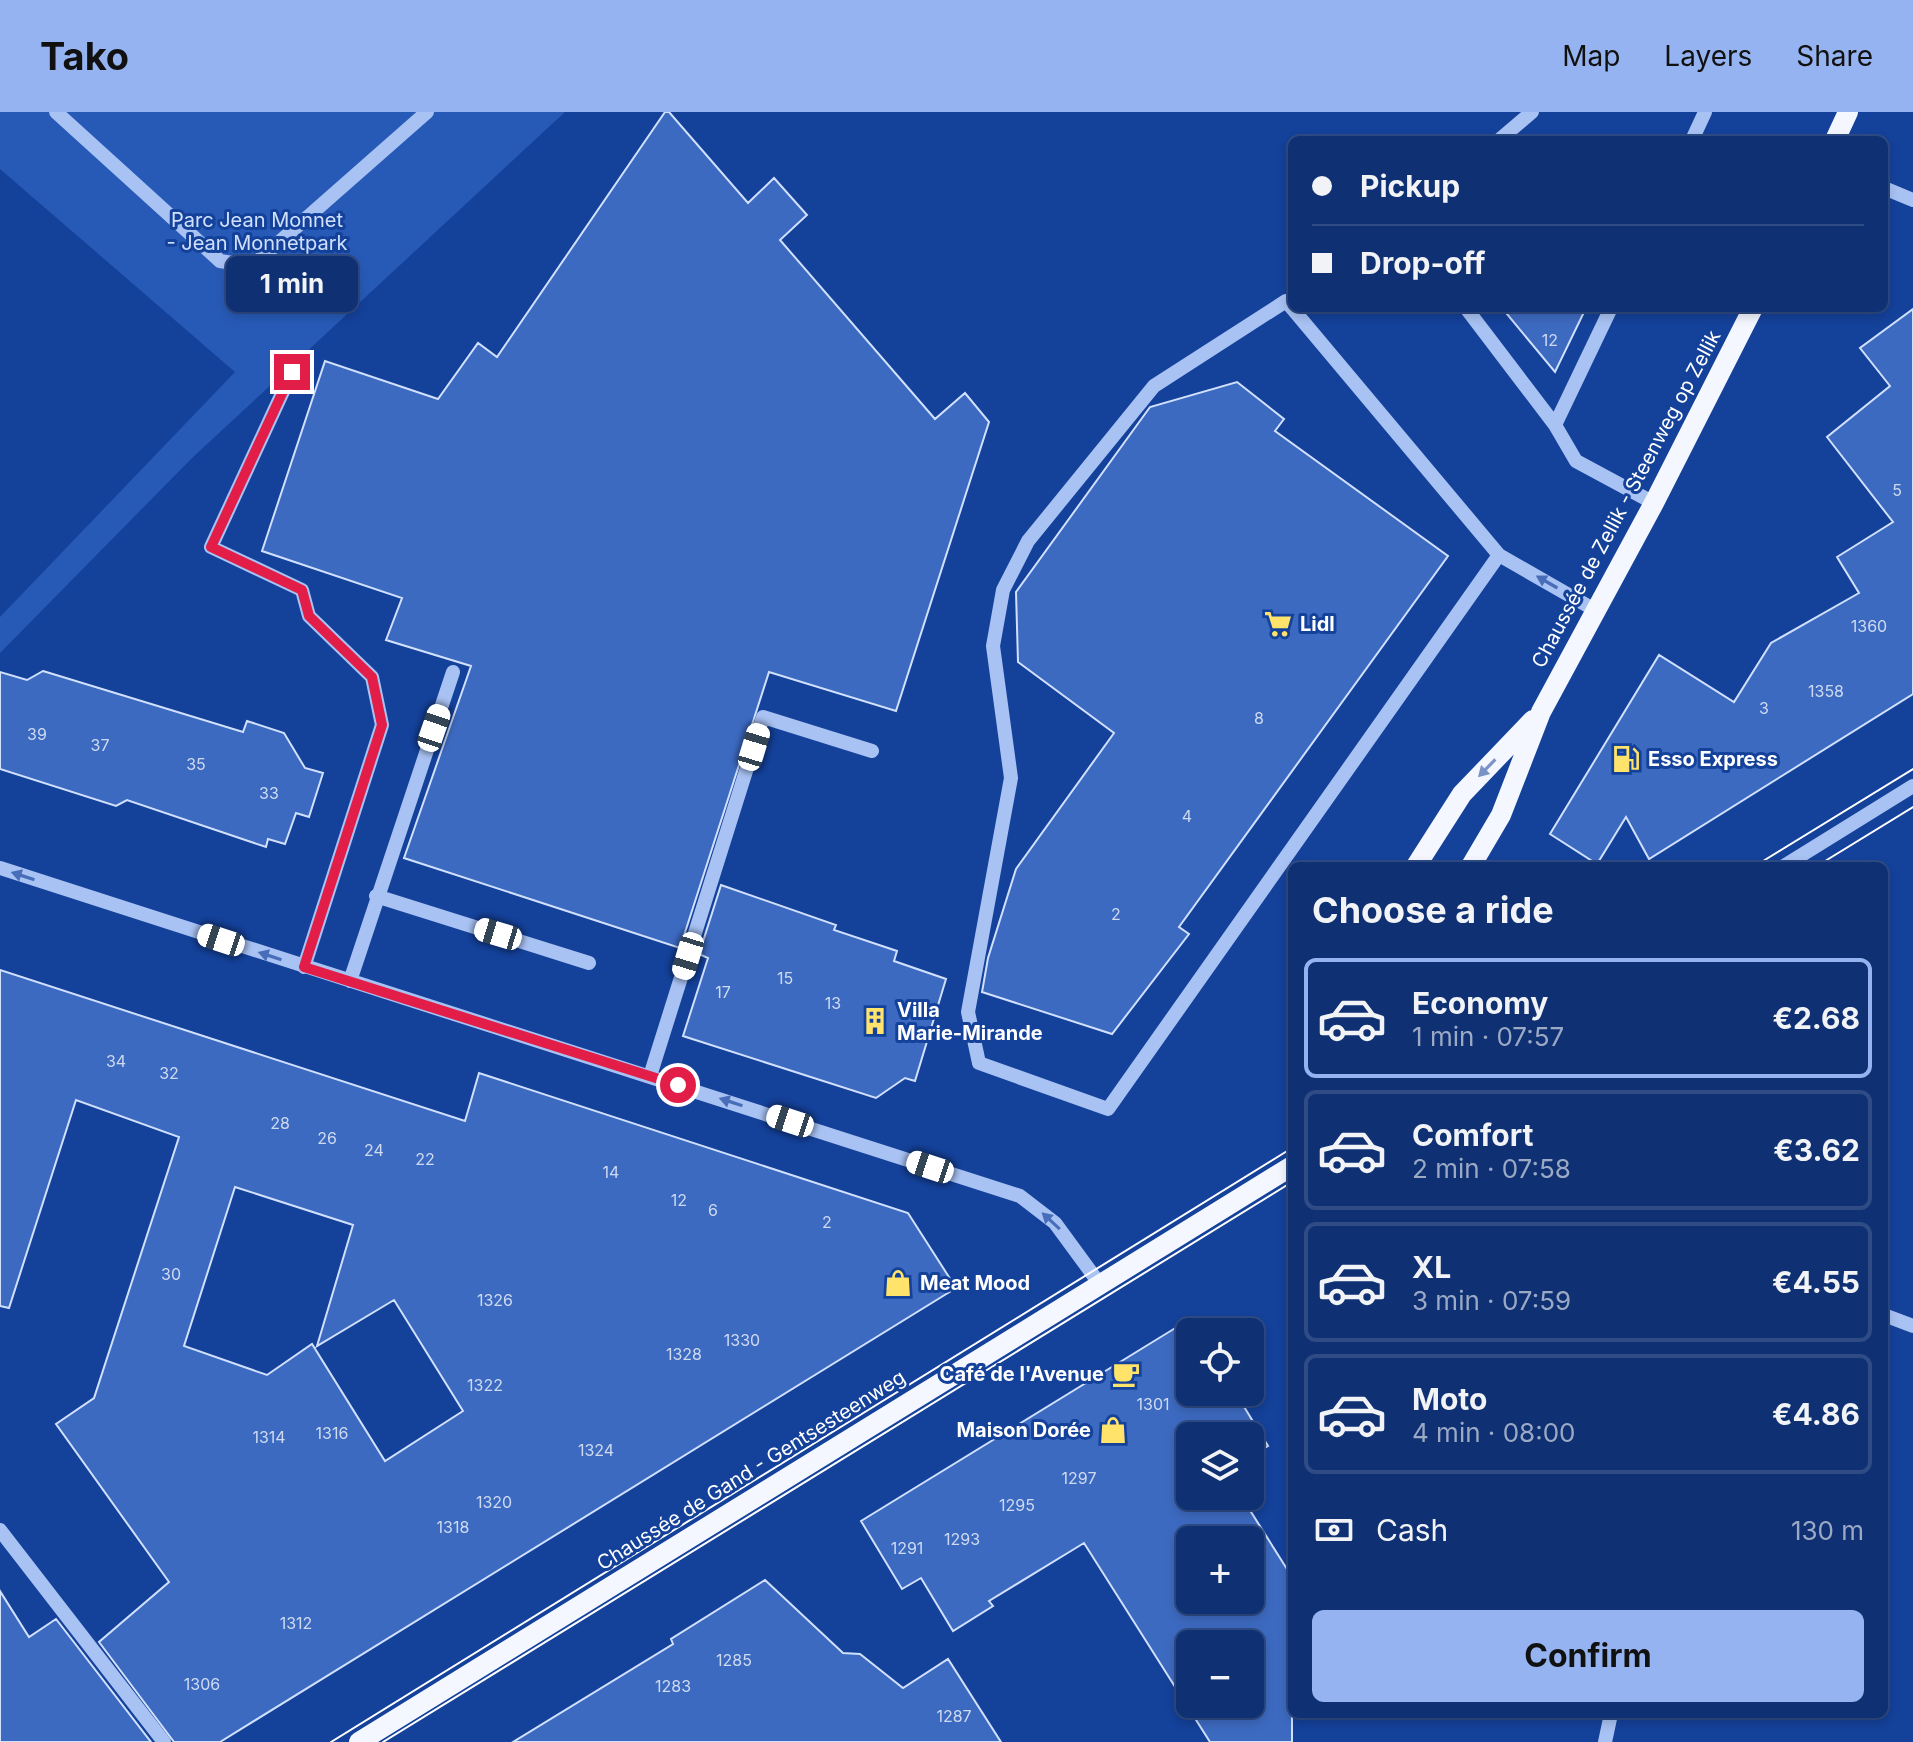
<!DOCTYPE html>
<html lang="en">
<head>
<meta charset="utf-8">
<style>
  body { margin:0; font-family:Inter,sans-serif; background:#1d3d7c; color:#f1f3f6; height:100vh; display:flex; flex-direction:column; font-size:30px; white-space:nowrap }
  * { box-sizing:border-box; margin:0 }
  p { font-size:26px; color:#9ba9c5 }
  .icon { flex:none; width:44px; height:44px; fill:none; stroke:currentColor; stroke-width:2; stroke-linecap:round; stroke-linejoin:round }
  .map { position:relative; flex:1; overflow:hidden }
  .sheet { position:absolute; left:1288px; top:750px; width:600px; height:856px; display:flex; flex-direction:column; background:#0f3174; border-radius:12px; box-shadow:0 4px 12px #0003,0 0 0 2px #2f4c86 }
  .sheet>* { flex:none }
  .banner { position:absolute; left:1288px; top:24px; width:600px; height:176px; border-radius:12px; box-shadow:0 4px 12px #0003,0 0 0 2px #2f4c86; display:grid; align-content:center; height:176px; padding:0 24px; background:#0f3174 }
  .tools { position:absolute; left:1176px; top:1206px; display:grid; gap:16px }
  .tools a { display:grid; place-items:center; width:88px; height:88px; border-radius:12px; background:#0f3174; box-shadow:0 4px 12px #0003,0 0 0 2px #2f4c86; font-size:40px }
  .end { position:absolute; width:36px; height:36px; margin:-18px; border:10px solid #e11d48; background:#fff; box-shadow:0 0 0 4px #fff }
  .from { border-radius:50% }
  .bubble { position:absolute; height:56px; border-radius:12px; background:#0f3174; box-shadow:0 4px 12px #0003,0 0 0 2px #2f4c86; font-size:26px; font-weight:700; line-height:56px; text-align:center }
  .car { position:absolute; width:24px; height:48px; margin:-24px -12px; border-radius:10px; box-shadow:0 0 6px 2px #0007; background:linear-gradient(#fff 24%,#345 0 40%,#fff 0 76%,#345 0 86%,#fff 0) }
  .banner b { display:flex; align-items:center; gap:28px; height:76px; font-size:30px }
  .banner b+b { border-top:2px solid #2f4c86 }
  .banner i { width:20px; height:20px; background:#f1f3f6 }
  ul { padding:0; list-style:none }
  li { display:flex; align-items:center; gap:24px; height:120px; margin:0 16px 12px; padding:0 8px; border:4px solid #2f4c86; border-radius:12px }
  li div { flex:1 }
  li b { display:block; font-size:30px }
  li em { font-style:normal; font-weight:700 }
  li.selected { border-color:#95b2f1 }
  li>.icon { width:72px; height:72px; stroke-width:1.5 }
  h2 { padding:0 24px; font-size:36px; line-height:96px }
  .pay { display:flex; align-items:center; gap:20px; height:88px; padding:0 24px; font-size:30px }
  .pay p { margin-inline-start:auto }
  .button { display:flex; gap:16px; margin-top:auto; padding:16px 24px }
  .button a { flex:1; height:92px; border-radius:12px; background:#95b2f1; color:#111; font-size:32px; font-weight:700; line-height:92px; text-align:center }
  header { display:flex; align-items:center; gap:48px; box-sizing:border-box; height:112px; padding:0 40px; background:#95b2f1; color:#111 }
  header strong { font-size:38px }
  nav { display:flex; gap:44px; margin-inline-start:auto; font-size:28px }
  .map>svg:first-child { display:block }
</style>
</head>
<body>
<header>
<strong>Tako</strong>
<nav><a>Map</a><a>Layers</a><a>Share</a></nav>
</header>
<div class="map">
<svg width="1913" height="1630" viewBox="0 0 1913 1630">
  <rect width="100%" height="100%" fill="#14419a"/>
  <!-- green -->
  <path fill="#275ab7" d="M 0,0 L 565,0 L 192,346 L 0,541 L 0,505 L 235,260 L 0,57 Z"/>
  <!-- building -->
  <path fill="#3d6ac1" stroke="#d0e0fd" stroke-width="2" fill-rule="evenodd" d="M 665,0 L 669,0 L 748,91 L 774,66 L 807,103 L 780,128 L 935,307 L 965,281 L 989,310 L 896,599 L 769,560 L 680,836 L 404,746 L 471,554 L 386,528 L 402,486 L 262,439 L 325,249 L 438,287 L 478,231 L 497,245 Z
    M 1502,196 L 1586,196 L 1555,260 Z
    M 1913,197 L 1913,582 L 1649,747 L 1626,705 L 1597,752 L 1550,722 L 1659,543 L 1734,590 L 1771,531 L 1859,481 L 1837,445 L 1893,410 L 1827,325 L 1890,274 L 1860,236 Z
    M 1237,270 L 1284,307 L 1275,319 L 1448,444 L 1179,815 L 1189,822 L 1112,922 L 982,880 L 988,846 L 1016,757 L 1114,621 L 1018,550 L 1016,480 L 1150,295 Z
    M 43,559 L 243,620 L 247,609 L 284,621 L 305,656 L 323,661 L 309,705 L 296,701 L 285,732 L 268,727 L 266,735 L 127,688 L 116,694 L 0,657 L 0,560 L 27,568 Z
    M 721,773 L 836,813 L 834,818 L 897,839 L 894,849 L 946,867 L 915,969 L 905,966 L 876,986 L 683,924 L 708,846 L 699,842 Z
    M 0,858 L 465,1009 L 479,961 L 908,1101 L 956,1176 L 220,1630 L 174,1630 L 99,1530 L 169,1470 L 56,1312 L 94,1286 L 179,1025 L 76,988 L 9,1196 L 0,1194 ZM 235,1075 L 353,1113 L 317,1234 L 394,1188 L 463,1299 L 385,1349 L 312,1232 L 267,1263 L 184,1234 Z
    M 1190,1207 L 1198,1220 L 1190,1220 L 1190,1280 L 1235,1280 L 1268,1334 L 1250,1345 L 1250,1324 L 1190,1324 L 1190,1384 L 1241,1384 L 1292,1465 L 1292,1630 L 1210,1630 L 1084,1431 L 989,1489 L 993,1494 L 953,1519 L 921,1466 L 902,1477 L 861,1409 ZM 1190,1428 L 1250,1428 L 1250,1488 L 1190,1488 ZM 1190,1532 L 1250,1532 L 1250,1592 L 1190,1592 Z
    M 765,1468 L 843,1541 L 860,1542 L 903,1576 L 948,1547 L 1001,1630 L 513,1630 L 673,1532 L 671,1527 Z
    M 0,1479 L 29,1525 L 56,1507 L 151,1630 L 0,1630 Z"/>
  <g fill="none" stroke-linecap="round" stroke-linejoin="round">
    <!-- minor -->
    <path stroke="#a8c2f3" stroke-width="14" d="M 56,0 L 220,149 L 252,154 L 427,0
      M 1499,28 L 1532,0
      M 1692,28 L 1705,0
      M 1884,76 L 1913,88
      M 1466,196 L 1555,313 L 1576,349 L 1654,391
      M 292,260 L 211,435 L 302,478 L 309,504 L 372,565 L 382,613 L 304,855
      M 1555,313 L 1611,196
      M 1499,443 L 1108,997 L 979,951 L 968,900 L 1011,666 L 993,534 L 1003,478 L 1028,429 L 1154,274 L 1286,189 L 1499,443 L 1595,498
      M 1784,754 L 1913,674
      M 0,756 L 1020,1084 L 1055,1111 L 1099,1171
      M 376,784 L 589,851
      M 350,869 L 453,560
      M 650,964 L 763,605 L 872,639
      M 1884,1203 L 1913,1214
      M 0,1418 L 164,1630
      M 1605,1630 L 1611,1602"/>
    <!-- major -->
    <path stroke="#f4f7ff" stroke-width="20" d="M 1835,28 L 1848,0
      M 1416,754 L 1462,682 L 1533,608
      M 1471,754 L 1501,703 L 1541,600 L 1654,391 L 1753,196
      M 359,1630 L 1292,1054"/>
    <!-- tram -->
    <path stroke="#fff" stroke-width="2" d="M 1755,754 L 1913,657
      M 1817,754 L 1913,695
      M 331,1630 L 1292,1036
      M 383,1630 L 1292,1070"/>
  </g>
  <!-- one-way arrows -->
  <defs><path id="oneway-solid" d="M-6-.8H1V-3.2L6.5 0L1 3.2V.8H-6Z" transform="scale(2)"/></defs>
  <g fill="#486eb9">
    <use href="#oneway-solid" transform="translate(1547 470) rotate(-150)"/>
    <use href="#oneway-solid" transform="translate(23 764) rotate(-162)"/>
    <use href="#oneway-solid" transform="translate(270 844) rotate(-162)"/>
    <use href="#oneway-solid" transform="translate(731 990) rotate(-162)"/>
    <use href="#oneway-solid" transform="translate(1051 1109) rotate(-137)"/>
  </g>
  <use fill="#7993c7" href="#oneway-solid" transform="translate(1487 656) rotate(134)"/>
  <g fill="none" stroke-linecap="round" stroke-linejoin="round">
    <!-- route -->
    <path stroke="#e11d48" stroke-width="10" d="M 292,260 L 211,435 L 302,478 L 309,504 L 372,565 L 382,613 L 304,855 L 678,973"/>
  </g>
  <!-- icons -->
  <defs>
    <g id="supermarket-bare" transform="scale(2.16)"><path d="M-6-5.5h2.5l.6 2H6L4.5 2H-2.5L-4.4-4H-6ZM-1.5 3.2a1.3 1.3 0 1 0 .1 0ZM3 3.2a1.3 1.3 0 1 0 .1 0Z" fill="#ffe36a" stroke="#14419a" stroke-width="2.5" paint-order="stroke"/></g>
    <g id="fuel-bare" transform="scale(2.16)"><path d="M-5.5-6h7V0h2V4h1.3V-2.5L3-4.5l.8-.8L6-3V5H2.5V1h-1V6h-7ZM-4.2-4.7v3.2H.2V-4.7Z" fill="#ffe36a" stroke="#14419a" stroke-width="2.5" paint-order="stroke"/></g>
    <g id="building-bare" transform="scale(2.16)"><path d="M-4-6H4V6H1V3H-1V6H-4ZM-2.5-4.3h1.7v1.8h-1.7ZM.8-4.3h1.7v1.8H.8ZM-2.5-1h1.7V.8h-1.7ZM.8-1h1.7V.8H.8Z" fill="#ffe36a" stroke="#14419a" stroke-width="2.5" paint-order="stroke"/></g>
    <g id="shop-bare" transform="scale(2.16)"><path d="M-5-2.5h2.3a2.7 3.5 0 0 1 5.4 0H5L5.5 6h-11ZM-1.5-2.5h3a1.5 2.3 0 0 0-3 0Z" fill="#ffe36a" stroke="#14419a" stroke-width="2.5" paint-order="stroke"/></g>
    <g id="cafe-bare" transform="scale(2.16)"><path d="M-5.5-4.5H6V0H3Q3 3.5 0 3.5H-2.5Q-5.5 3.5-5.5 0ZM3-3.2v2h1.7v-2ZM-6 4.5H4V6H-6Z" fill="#ffe36a" stroke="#14419a" stroke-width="2.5" paint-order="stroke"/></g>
  </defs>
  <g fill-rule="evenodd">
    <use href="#supermarket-bare" x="1278" y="512"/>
    <use href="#fuel-bare" x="1626" y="647"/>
    <use href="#building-bare" x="875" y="909"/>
    <use href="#shop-bare" x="898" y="1171"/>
    <use href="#cafe-bare" x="1126" y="1262"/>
    <use href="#shop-bare" x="1113" y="1318"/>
  </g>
  <g text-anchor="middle" stroke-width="6" stroke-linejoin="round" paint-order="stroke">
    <!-- number labels -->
    <g font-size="16" fill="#cedaf0">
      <text x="1550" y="234">12</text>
      <text x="1897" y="384">5</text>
      <text x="1869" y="520">1360</text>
      <text x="1826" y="585">1358</text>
      <text x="1764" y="602">3</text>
      <text x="1259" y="612">8</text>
      <text x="37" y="628">39</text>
      <text x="100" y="639">37</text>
      <text x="196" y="658">35</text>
      <text x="269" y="687">33</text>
      <text x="1187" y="710">4</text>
      <text x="1116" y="808">2</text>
      <text x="785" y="872">15</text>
      <text x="723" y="886">17</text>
      <text x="833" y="897">13</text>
      <text x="116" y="955">34</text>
      <text x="169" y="967">32</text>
      <text x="280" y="1017">28</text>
      <text x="327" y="1032">26</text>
      <text x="374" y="1044">24</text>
      <text x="425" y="1053">22</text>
      <text x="611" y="1066">14</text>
      <text x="679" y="1094">12</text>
      <text x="713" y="1104">6</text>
      <text x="827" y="1116">2</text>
      <text x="171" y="1168">30</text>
      <text x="495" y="1194">1326</text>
      <text x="742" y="1234">1330</text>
      <text x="684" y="1248">1328</text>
      <text x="485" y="1279">1322</text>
      <text x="1153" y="1298">1301</text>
      <text x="332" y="1327">1316</text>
      <text x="269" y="1331">1314</text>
      <text x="596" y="1344">1324</text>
      <text x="1079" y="1372">1297</text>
      <text x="494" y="1396">1320</text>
      <text x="1017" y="1399">1295</text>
      <text x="453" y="1421">1318</text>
      <text x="962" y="1433">1293</text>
      <text x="907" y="1442">1291</text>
      <text x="296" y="1517">1312</text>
      <text x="734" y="1554">1285</text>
      <text x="202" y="1578">1306</text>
      <text x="673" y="1580">1283</text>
      <text x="954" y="1610">1287</text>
    </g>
    <!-- park labels -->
    <g font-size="20" fill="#d0e0fd" stroke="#14419a">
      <text x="257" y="115">Parc Jean Monnet<tspan x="257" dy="23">- Jean Monnetpark</tspan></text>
    </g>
    <!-- street labels -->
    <g font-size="20" fill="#fff" stroke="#14419a">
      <text transform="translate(1626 387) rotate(-62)" y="7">Chaussée de Zellik - Steenweg op Zellik</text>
      <text transform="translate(751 1358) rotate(-32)" y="7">Chaussée de Gand - Gentsesteenweg</text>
    </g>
    <!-- poi labels -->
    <g font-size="20" font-weight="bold" fill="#fff" stroke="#14419a" text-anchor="start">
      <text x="1300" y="519">Lidl</text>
      <text x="1648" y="654">Esso Express</text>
      <text x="897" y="905">Villa<tspan x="897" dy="23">Marie-Mirande</tspan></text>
      <text x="920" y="1178">Meat Mood</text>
      <text x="1104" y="1269" text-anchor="end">Café de l'Avenue</text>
      <text x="1091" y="1325" text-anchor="end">Maison Dorée</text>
    </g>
  </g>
</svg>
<div class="tools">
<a><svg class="icon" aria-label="locate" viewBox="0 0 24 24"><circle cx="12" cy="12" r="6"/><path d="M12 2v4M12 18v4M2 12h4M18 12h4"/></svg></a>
<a><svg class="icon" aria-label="layers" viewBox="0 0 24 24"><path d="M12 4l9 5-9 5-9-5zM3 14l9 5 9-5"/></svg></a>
<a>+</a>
<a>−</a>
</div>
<i class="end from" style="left:678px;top:973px"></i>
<i class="end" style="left:292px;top:260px"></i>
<div class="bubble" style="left:226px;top:144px;width:132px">1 min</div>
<i class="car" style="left:434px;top:616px;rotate:19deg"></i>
<i class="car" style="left:754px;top:635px;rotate:17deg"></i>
<i class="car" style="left:498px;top:822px;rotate:287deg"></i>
<i class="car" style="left:221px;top:828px;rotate:288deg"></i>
<i class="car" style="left:688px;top:844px;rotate:197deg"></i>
<i class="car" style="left:790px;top:1009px;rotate:288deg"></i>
<i class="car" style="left:930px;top:1055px;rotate:288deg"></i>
<div class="banner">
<b><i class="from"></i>Pickup</b>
<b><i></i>Drop-off</b>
</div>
<section class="sheet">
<h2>Choose a ride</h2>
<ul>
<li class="selected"><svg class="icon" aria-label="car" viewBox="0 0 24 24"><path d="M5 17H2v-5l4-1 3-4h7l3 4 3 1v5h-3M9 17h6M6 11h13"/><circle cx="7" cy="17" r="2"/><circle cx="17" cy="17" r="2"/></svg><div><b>Economy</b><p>1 min · 07:57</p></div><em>€2.68</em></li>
<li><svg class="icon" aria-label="car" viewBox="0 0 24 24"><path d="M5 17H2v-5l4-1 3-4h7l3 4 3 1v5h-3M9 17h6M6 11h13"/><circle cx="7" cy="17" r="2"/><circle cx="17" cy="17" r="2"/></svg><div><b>Comfort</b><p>2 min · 07:58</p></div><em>€3.62</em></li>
<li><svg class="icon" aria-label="car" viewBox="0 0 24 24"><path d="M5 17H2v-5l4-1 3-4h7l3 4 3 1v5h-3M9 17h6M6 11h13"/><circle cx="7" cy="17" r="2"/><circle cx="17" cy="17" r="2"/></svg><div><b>XL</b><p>3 min · 07:59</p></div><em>€4.55</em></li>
<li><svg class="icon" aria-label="car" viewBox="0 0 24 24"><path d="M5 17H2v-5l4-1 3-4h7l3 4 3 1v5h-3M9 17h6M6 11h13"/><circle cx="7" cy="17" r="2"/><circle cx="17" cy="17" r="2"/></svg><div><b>Moto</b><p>4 min · 08:00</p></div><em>€4.86</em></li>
</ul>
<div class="pay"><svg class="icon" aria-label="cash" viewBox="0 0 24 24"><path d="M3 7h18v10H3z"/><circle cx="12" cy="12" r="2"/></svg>Cash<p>130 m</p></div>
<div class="button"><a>Confirm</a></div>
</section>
</div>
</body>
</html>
